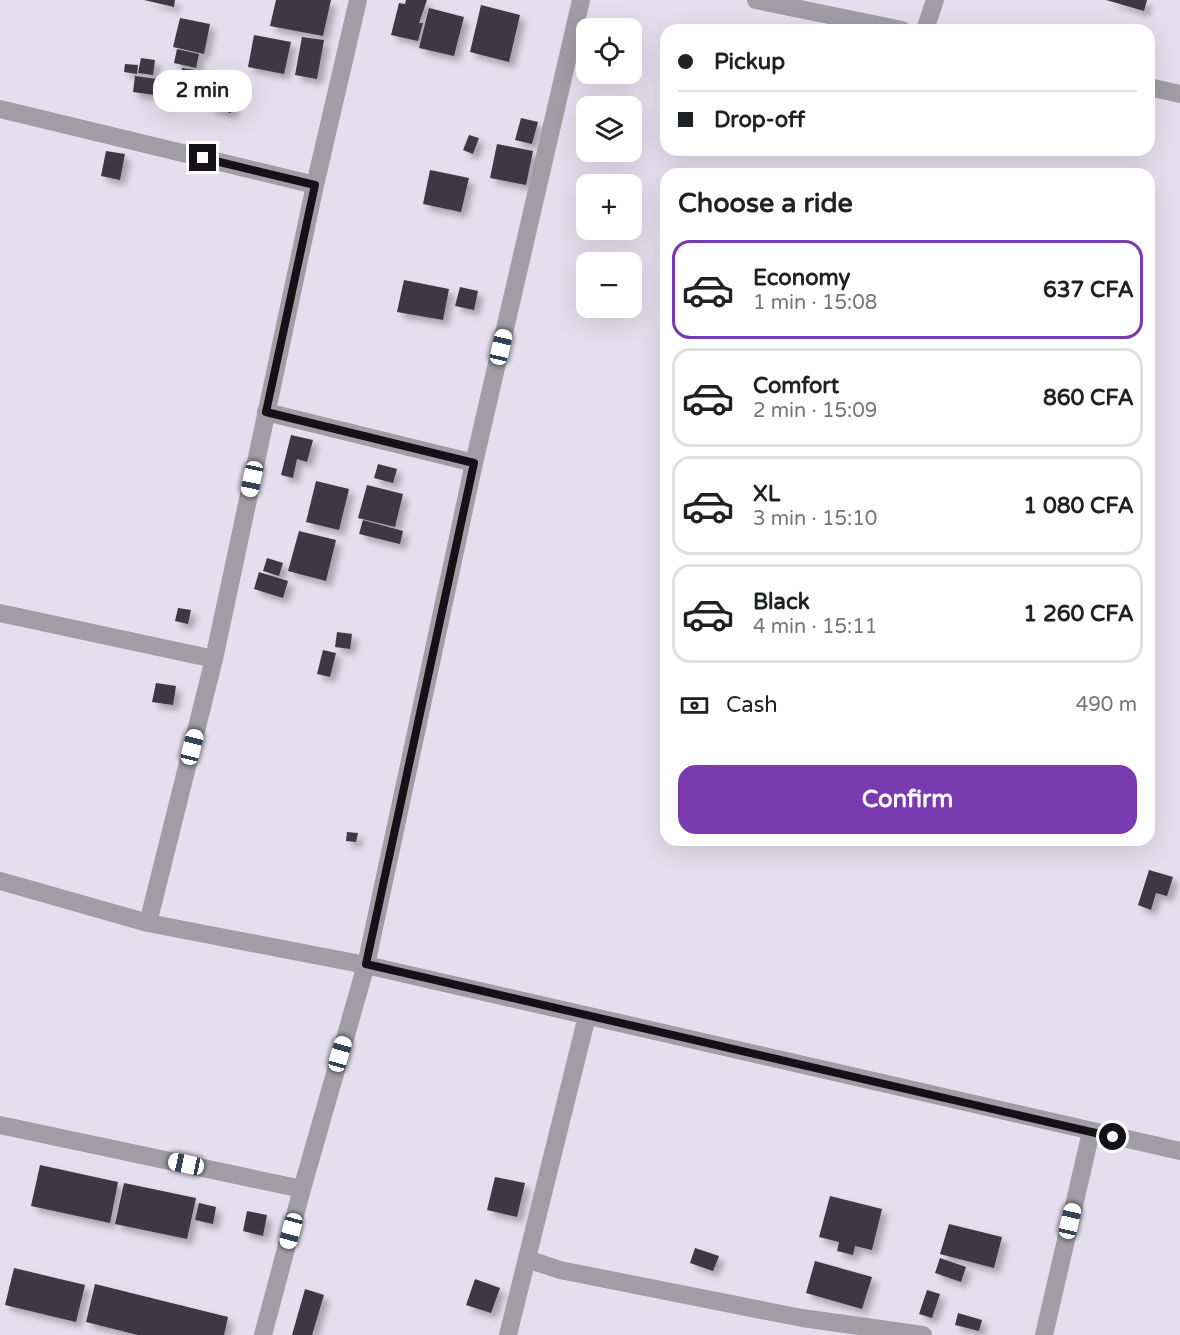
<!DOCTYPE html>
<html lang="en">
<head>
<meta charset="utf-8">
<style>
  body { margin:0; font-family:"Varela Round",sans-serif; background:#f6f6f6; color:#202124; height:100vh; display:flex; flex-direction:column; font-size:22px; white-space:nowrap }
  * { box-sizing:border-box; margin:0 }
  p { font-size:20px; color:#757577 }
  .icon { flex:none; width:33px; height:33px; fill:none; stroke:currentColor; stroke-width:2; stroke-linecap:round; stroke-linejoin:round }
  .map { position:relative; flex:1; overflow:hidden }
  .side { position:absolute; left:660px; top:168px; width:495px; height:678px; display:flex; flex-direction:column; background:#fff; border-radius:18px; box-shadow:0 6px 24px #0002 }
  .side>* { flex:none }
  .banner { position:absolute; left:660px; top:24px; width:495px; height:132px; border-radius:18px; box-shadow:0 6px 24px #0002; display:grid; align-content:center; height:132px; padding:0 18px; background:#fff }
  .controls { position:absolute; left:576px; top:18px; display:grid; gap:12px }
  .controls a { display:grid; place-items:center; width:66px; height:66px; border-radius:12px; background:#fff; box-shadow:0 6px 24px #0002; font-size:30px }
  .end { position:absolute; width:27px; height:27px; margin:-14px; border:8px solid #141217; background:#fff; box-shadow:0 0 0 3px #fff }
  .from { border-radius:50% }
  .bubble { position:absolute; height:42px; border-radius:18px; background:#fff; box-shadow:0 6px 24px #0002; font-size:20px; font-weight:700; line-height:42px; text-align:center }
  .car { position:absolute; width:18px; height:36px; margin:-18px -9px; border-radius:8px; box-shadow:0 0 4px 2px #0007; background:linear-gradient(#fff 24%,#345 0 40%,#fff 0 76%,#345 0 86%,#fff 0) }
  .banner b { display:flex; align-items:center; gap:21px; height:57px; font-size:22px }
  .banner b+b { border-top:2px solid #e0e0e0 }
  .banner i { width:15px; height:15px; background:#202124 }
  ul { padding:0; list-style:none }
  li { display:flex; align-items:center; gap:18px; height:99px; margin:0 12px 9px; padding:0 6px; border:3px solid #e0e0e0; border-radius:18px }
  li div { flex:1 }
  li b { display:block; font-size:22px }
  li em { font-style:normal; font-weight:700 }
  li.current { border-color:#793aaf }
  li>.icon { width:54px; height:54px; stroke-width:1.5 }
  h2 { padding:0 18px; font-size:27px; line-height:72px }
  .pay { display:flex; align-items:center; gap:15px; height:66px; padding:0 18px; font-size:22px }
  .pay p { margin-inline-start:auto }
  .primary-button { display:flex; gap:12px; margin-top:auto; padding:12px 18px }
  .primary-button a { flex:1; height:69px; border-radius:18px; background:#793aaf; color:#fff; font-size:24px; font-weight:700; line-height:69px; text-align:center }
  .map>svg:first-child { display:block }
</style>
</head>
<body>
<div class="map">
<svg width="1180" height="1335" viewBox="0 0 1180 1335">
  <defs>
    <filter id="shadow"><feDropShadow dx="5.5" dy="5.5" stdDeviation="3" flood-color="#0004"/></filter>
  </defs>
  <rect width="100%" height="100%" fill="#e5deee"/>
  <!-- building -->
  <path fill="#3e3844" filter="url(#shadow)" d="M 144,0 L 175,0 L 174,7 Z
    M 276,0 L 331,0 L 323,36 L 270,26 Z
    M 406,0 L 427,0 L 419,23 L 423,23 L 418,41 L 391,35 L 399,3 L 405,4 Z
    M 1106,0 L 1147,0 L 1144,11 Z
    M 481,5 L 520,15 L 509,62 L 470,52 Z
    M 429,8 L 464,17 L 454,56 L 419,48 Z
    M 180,18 L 210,24 L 204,54 L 173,47 Z
    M 254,35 L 291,42 L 284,74 L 248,67 Z
    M 302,37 L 324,40 L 317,79 L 295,75 Z
    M 177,49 L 199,54 L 196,68 L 174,63 Z
    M 141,58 L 155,60 L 153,75 L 138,73 Z
    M 125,64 L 138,65 L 137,74 L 124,72 Z
    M 182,68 L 203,71 L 198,99 L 177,95 Z
    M 229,75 L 241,78 L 236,94 L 225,91 Z
    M 135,76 L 157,79 L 155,95 L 133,92 Z
    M 162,77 L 172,79 L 168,105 L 159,103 Z
    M 214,89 L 236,95 L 231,113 L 209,108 Z
    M 521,118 L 538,122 L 532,144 L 515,140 Z
    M 469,135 L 479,138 L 473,154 L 463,150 Z
    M 497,144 L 533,151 L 526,185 L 490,178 Z
    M 106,151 L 125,154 L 120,180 L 101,176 Z
    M 430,170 L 469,178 L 461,212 L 423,204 Z
    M 404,280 L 449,289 L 443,320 L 397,312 Z
    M 460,287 L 478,291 L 474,310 L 455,306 Z
    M 291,435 L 313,440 L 307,462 L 297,459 L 293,478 L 281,475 Z
    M 378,464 L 397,469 L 393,483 L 374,478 Z
    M 316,481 L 349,489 L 339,530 L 306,522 Z
    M 367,485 L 403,494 L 395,527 L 358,518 Z
    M 363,520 L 403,531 L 400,544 L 359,534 Z
    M 299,531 L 336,540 L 326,581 L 288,571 Z
    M 267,558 L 283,563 L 279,576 L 263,571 Z
    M 259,572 L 288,581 L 283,598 L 254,589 Z
    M 178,608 L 191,610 L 188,624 L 175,621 Z
    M 337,632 L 352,634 L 350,649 L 335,647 Z
    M 323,650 L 336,653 L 330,677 L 317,674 Z
    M 156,683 L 176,686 L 173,705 L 152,702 Z
    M 347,832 L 358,833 L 356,842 L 346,841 Z
    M 1149,870 L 1173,877 L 1167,896 L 1156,893 L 1151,910 L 1138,905 Z
    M 40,1165 L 118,1182 L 110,1223 L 31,1206 Z
    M 495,1177 L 525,1183 L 517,1217 L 487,1210 Z
    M 124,1183 L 196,1198 L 187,1239 L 115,1224 Z
    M 830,1196 L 882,1209 L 872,1250 L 855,1246 L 853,1255 L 837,1251 L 839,1242 L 819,1237 Z
    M 199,1203 L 216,1207 L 213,1224 L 195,1220 Z
    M 247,1211 L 267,1215 L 263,1236 L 243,1231 Z
    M 949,1224 L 1002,1237 L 994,1268 L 940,1254 Z
    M 695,1248 L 719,1256 L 713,1271 L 690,1263 Z
    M 940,1258 L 966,1267 L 961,1282 L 935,1273 Z
    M 815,1261 L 872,1277 L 862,1309 L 806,1293 Z
    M 14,1268 L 85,1285 L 76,1322 L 5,1305 Z
    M 475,1279 L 500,1288 L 491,1313 L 466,1305 Z
    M 95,1284 L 228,1317 L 224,1335 L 138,1335 L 86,1322 Z
    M 305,1289 L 324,1295 L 312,1335 L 292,1335 Z
    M 927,1290 L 940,1294 L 932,1318 L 919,1314 Z
    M 958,1313 L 982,1320 L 979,1331 L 955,1325 Z"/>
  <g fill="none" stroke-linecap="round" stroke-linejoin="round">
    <!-- minor -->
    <path stroke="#a09ea4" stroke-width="18" d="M 756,0 L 902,30
      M 925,30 L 935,0
      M 1149,87 L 1180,94
      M 0,109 L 315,185
      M 266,412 L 474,463
      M 0,613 L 214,659
      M 0,881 L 148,923 L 366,965 L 1180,1151
      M 148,923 L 214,659 L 315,185 L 358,0
      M 0,1125 L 302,1189
      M 527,1259 L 560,1270 L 802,1318 L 923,1335
      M 263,1335 L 302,1189 L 366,965 L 474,463 L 581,0
      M 508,1335 L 587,1016
      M 1044,1335 L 1091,1132"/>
  </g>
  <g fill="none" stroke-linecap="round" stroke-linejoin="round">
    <!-- route -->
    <path stroke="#141217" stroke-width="8" d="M 203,158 L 315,185 L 266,412 L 474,463 L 366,964 L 1113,1137"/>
  </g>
</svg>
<div class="controls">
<a><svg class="icon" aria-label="locate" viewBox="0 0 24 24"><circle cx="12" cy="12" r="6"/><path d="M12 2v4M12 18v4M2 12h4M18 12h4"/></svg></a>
<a><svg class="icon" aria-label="layers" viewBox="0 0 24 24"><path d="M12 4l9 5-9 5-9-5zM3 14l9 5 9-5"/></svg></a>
<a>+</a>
<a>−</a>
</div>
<i class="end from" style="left:1113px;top:1137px"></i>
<i class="end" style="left:203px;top:158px"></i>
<div class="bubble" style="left:153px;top:70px;width:99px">2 min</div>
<i class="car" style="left:501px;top:347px;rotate:13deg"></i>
<i class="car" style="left:252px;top:479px;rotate:192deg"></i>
<i class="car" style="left:192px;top:747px;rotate:14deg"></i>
<i class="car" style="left:340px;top:1054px;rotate:16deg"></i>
<i class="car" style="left:186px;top:1164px;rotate:282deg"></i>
<i class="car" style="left:1070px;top:1221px;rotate:13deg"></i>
<i class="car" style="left:291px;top:1231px;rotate:195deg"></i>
<div class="banner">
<b><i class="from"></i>Pickup</b>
<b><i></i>Drop-off</b>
</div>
<section class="side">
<h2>Choose a ride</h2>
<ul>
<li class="current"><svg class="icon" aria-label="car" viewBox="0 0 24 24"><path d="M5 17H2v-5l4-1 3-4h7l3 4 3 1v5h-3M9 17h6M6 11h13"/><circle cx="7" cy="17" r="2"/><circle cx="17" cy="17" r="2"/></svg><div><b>Economy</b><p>1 min · 15:08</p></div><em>637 CFA</em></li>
<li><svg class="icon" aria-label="car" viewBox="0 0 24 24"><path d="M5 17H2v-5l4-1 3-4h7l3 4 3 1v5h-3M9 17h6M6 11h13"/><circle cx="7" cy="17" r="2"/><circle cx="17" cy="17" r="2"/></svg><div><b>Comfort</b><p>2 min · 15:09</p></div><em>860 CFA</em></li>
<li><svg class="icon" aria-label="car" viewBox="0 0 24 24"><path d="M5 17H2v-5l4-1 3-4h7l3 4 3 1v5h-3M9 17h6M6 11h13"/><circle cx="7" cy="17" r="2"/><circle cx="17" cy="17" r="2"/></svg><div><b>XL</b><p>3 min · 15:10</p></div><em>1 080 CFA</em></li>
<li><svg class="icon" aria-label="car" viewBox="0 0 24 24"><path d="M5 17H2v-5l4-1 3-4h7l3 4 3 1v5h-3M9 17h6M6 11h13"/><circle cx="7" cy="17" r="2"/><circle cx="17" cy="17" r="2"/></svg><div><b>Black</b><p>4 min · 15:11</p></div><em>1 260 CFA</em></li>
</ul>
<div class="pay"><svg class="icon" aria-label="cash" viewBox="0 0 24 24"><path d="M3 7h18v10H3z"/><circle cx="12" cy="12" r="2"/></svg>Cash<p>490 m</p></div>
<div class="primary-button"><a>Confirm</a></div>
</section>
</div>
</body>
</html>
